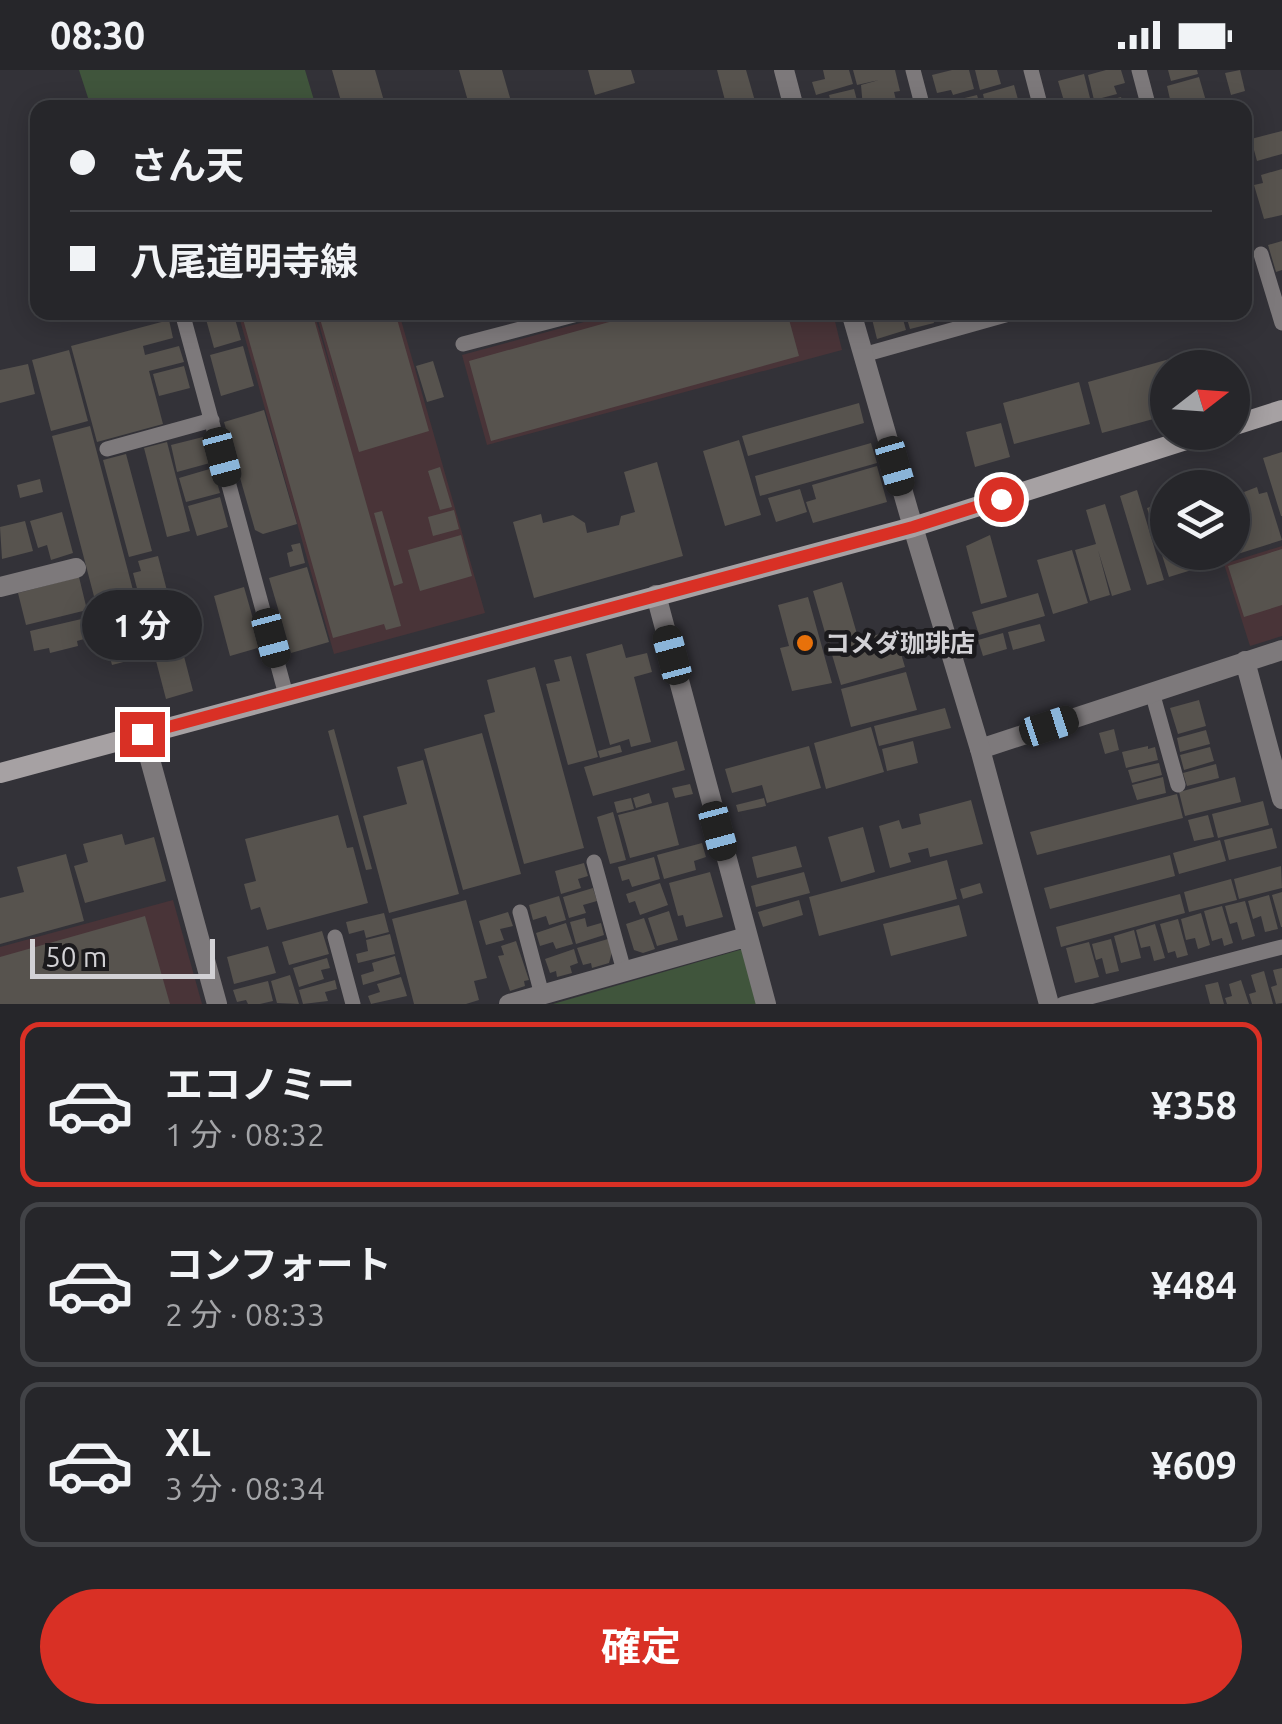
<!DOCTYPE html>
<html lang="ja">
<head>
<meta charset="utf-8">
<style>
  body { margin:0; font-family:Ubuntu,"Noto Sans JP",sans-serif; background:#2e2e32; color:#f1f3f6; height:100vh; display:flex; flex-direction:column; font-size:38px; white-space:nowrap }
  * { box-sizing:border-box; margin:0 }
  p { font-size:32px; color:#a4a5a8 }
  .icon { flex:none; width:55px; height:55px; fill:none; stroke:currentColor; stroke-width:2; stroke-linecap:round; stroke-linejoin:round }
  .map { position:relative; height:934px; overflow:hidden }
  .sheet { display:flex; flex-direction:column; background:#26262a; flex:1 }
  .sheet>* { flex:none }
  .guide { position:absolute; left:30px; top:30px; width:1222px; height:220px; border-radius:20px; box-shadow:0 5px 25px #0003,0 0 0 2px #424347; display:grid; align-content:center; height:220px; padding:0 40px; background:#26262a }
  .needle { width:65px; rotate:73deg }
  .tools { position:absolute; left:1150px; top:280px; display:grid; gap:20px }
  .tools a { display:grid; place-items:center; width:100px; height:100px; border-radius:50%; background:#26262a; box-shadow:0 5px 25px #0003,0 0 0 2px #424347; font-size:50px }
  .scale { position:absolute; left:30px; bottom:25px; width:185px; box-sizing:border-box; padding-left:10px; border:5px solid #d2d1d5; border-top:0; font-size:28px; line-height:35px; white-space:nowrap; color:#d2d1d5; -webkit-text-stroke:8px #1b1a1d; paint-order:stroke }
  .end { position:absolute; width:45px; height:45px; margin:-22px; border:12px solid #d93025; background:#fff; box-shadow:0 0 0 5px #fff }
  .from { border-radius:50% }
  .bubble { position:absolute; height:70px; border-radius:35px; background:#26262a; box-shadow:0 5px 25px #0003,0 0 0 2px #424347; font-size:32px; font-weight:700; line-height:70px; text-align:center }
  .car { position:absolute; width:30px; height:60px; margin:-30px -15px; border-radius:12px; box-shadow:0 0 8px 2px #0007; background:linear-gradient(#222 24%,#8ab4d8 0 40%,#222 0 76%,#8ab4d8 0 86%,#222 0) }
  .guide b { display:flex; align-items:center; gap:35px; height:95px; font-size:38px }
  .guide b+b { border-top:2px solid #424347 }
  .guide i { width:25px; height:25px; background:#f1f3f6 }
  ul { padding:18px 0 0; list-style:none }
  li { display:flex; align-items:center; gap:30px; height:165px; margin:0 20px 15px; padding:0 20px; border:5px solid #424347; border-radius:20px }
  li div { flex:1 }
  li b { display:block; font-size:38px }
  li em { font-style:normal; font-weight:700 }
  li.active { border-color:#d93025 }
  li>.icon { width:90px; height:90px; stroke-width:1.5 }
  .cta { display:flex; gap:20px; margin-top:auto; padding:20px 40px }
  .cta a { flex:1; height:115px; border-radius:60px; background:#d93025; color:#fff; font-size:40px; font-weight:700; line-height:115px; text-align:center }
  .status { display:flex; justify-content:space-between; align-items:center; height:70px; padding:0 50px; background:#26262a; direction:ltr }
  .status svg { height:28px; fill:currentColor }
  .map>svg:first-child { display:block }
</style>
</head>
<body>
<div class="status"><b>08:30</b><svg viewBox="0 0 49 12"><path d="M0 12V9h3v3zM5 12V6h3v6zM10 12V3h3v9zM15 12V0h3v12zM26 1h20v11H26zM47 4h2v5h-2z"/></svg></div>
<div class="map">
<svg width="1282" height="934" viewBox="0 0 1282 934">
  <rect width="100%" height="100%" fill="#333238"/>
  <!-- industrial -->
  <path fill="#493438" d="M 621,242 L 833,243 L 842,280 L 487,375 L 462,285 Z
    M 238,243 L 314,243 L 343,341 L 316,243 L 399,243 L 485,543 L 334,584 Z
    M 1282,476 L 1282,566 L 1250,576 L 1224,494 Z
    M 173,830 L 202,934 L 0,934 L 0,877 Z"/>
  <!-- green -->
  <path fill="#40553c" d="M 79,0 L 305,0 L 316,37 L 91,37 Z
    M 743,879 L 760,934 L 553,934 Z"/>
  <!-- building -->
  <path fill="#57534e" d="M 332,0 L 375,0 L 386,38 L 343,38 Z
    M 459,0 L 502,0 L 513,38 L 470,38 Z
    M 588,0 L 631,0 L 635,13 L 595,25 Z
    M 717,0 L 746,0 L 757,38 L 727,38 Z
    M 823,0 L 849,0 L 853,14 L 816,25 L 812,12 L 825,9 Z
    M 853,0 L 895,0 L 900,21 L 894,22 L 896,30 L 863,38 L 861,15 L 879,10 L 857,15 Z
    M 952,0 L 969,0 L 974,19 L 953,25 L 951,20 L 937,23 L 932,5 Z
    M 975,0 L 997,0 L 1001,14 L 980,20 Z
    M 1106,0 L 1121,0 L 1125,13 L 1114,16 L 1117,24 L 1094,30 L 1088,5 Z
    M 1168,0 L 1197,0 L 1198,4 L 1171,11 Z
    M 1240,0 L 1245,21 L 1231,25 L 1225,3 Z
    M 1084,4 L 1091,32 L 1060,38 L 1058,32 L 1064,31 L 1058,11 Z
    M 1199,7 L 1206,31 L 1172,38 L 1167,16 Z
    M 1014,15 L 1019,33 L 1010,35 L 1011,38 L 986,38 L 983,24 Z
    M 854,19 L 859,38 L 819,38 L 831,33 L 829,25 Z
    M 977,25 L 981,38 L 945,38 L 944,33 Z
    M 1121,27 L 1124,38 L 1096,38 L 1095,34 Z
    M 1282,61 L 1282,84 L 1257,91 L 1251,69 Z
    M 1282,99 L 1282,145 L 1264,149 L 1254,115 L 1263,113 L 1261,105 Z
    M 1282,171 L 1282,200 L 1276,202 L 1268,175 Z
    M 204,242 L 233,242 L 241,270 L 214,278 Z
    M 241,242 L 312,242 L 401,556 L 386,560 L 384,554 L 333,568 Z
    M 318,242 L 395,242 L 429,361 L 359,382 Z
    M 645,242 L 787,242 L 799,286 L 491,371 L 469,291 Z
    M 879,242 L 901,242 L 906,260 L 877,269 L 871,245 Z
    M 905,242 L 931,242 L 934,253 L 910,259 Z
    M 169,250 L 173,268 L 143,276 L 145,285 L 179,276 L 184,292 L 149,301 L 163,354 L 97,372 L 71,276 Z
    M 243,276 L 254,316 L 221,326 L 210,285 Z
    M 1205,279 L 1210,298 L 1168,298 L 1168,345 L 1102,363 L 1088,312 Z
    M 69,280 L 88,351 L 51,361 L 32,290 Z
    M 433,291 L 444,327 L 427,332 L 416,296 Z
    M 28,294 L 35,324 L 0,333 L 0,300 Z
    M 184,296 L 190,318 L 159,326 L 153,304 Z
    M 1079,312 L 1090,354 L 1014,374 L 1003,333 Z
    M 859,333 L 864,353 L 748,386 L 742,366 Z
    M 264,340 L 297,454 L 263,464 L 255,460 L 224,352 Z
    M 1001,353 L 1010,387 L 975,397 L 966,362 Z
    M 90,356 L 150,585 L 112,595 L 52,366 Z
    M 203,367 L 210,393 L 177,402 L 171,375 Z
    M 739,370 L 761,445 L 725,456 L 703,381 Z
    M 167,372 L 190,461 L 167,467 L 144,378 Z
    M 871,373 L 877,393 L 760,426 L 755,406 Z
    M 1282,382 L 1282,446 L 1281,446 L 1263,388 Z
    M 126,384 L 152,481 L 129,487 L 103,390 Z
    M 657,392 L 683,486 L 534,528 L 513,452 L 541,444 L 543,453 L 573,445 L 585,453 L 587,463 L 619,455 L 621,446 L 635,442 L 624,402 Z
    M 877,396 L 887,432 L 813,453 L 806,432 L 816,429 L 812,415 Z
    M 440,397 L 452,437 L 440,440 L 428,401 Z
    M 213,398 L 220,423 L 186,432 L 179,408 Z
    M 40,409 L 43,422 L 20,428 L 17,415 Z
    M 1257,417 L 1259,424 L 1267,422 L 1282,470 L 1212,492 L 1209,482 L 1232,482 L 1232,436 L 1247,431 L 1244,422 Z
    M 800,419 L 807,442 L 776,452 L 768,428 Z
    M 1137,420 L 1164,510 L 1147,515 L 1120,426 Z
    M 220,427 L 228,457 L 197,466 L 188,436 Z
    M 1168,431 L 1168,482 L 1204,482 L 1208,495 L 1169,507 L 1147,438 Z
    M 1105,434 L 1131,520 L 1112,526 L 1098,480 L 1110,525 L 1090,531 L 1075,480 L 1096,474 L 1086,440 Z
    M 454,440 L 459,459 L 433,466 L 428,447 Z
    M 382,441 L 403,513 L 394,516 L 374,443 Z
    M 62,442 L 73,483 L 51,490 L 47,475 L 38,478 L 30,451 Z
    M 25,451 L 33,481 L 2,489 L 0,457 Z
    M 461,465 L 472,506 L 420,521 L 408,480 Z
    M 990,465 L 1007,527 L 981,534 L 966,476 Z
    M 300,473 L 305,493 L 290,497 L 287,483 L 293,481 L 291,475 Z
    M 1282,479 L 1282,535 L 1244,547 L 1228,496 Z
    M 1072,480 L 1088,533 L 1053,544 L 1037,490 Z
    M 158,486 L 193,621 L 166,629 L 133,503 L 141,501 L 138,491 Z
    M 307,497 L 329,572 L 291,583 L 269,508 Z
    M 79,507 L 87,540 L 26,555 L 18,523 Z
    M 842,512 L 857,564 L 828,573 L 813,521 Z
    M 244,517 L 261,577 L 230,586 L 214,526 Z
    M 1038,523 L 1045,546 L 979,565 L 972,542 Z
    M 808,527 L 832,613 L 792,621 L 780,578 L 789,576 L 778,535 Z
    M 90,547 L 95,566 L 77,571 L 78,576 L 50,583 L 49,578 L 34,581 L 30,561 Z
    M 1040,554 L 1045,571 L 1013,580 L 1008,562 Z
    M 894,560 L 905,597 L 841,615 L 830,578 Z
    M 1003,563 L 1007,579 L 983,586 L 978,570 Z
    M 622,574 L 626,588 L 647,583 L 652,602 L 634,607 L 651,672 L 631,677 L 629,669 L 610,675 L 586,584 Z
    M 571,586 L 598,687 L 568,695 L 546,614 L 560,611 L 554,590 Z
    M 535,597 L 584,778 L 524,794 L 484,645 L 495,642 L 487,610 Z
    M 906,602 L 917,640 L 851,657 L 841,619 Z
    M 1199,630 L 1206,656 L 1178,664 L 1170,638 Z
    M 945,638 L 951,658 L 879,676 L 874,656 Z
    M 871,657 L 884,702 L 826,719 L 814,673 Z
    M 334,659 L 372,799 L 366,800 L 328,661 Z
    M 1114,659 L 1119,680 L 1105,684 L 1099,663 Z
    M 1206,660 L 1210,674 L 1180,682 L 1177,668 Z
    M 482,663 L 521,804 L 463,820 L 424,679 Z
    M 677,671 L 685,700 L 593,726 L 584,697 Z
    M 913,671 L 918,693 L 887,701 L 882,679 Z
    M 620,675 L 622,682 L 600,688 L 598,681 Z
    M 809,676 L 821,718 L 767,733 L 762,715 L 732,723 L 725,699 Z
    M 1148,676 L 1148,679 L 1155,677 L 1158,690 L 1126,698 L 1122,682 Z
    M 1210,677 L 1214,691 L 1184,700 L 1180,685 Z
    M 423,690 L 459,824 L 389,843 L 363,746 L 407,734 L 397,697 Z
    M 1159,693 L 1162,705 L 1132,713 L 1128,700 Z
    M 1216,694 L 1219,708 L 1187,716 L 1183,703 Z
    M 1163,707 L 1166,723 L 1137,730 L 1132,715 Z
    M 1235,707 L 1241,732 L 1185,746 L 1179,722 Z
    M 690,714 L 693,724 L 675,728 L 672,718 Z
    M 649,723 L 652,733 L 636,738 L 633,728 Z
    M 1177,724 L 1183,748 L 1037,785 L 1030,762 Z
    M 631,728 L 634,739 L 617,743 L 614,732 Z
    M 764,728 L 766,736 L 738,742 L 736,735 Z
    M 971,730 L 983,774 L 930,787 L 928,778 L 908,783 L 911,792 L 890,798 L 879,756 L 899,750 L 902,759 L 921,754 L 919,744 Z
    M 1263,731 L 1269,755 L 1218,768 L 1212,744 Z
    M 668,732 L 679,775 L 630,788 L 618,745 Z
    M 613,742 L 626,790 L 610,794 L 597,747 Z
    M 338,745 L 347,778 L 353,777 L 368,833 L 267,860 L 260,837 L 251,840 L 244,814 L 256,811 L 245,769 Z
    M 1208,745 L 1214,767 L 1194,771 L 1188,750 Z
    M 863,757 L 875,802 L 841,812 L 828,767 Z
    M 1272,758 L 1277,778 L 1229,790 L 1224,770 Z
    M 122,764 L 125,775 L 154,767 L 166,811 L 85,833 L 74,796 L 88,792 L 83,774 Z
    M 1220,770 L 1226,791 L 1179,804 L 1173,783 Z
    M 702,773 L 706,787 L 694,791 L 696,800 L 664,809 L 657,785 Z
    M 796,776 L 802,797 L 757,808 L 752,787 Z
    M 66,784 L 84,851 L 0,874 L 0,828 L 24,822 L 17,797 Z
    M 1170,785 L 1175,806 L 1050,839 L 1044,818 Z
    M 654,787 L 660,809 L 632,817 L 629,809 L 622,811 L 618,797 Z
    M 947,790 L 957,829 L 819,866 L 809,827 Z
    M 584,793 L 588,806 L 578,809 L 581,818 L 561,824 L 555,801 Z
    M 1281,796 L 1282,818 L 1239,829 L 1234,809 Z
    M 710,802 L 723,847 L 686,857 L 683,845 L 678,846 L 669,813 Z
    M 804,802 L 810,823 L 756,837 L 751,816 Z
    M 1231,809 L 1237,830 L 1189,842 L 1184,822 Z
    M 660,813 L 668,835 L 640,845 L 635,831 L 629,833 L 626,824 Z
    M 980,813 L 983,823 L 963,829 L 960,819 Z
    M 593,818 L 597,831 L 583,835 L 586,843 L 569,848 L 563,827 Z
    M 1282,822 L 1282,857 L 1281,857 L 1272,825 Z
    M 1180,824 L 1185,843 L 1061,877 L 1056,857 Z
    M 1269,825 L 1278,859 L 1265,862 L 1261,846 L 1253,849 L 1248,831 Z
    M 559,826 L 566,850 L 549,855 L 546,846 L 533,850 L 529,835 Z
    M 466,830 L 487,908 L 474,911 L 479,930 L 466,934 L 414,934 L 392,849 Z
    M 799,830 L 803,845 L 763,857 L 758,842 Z
    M 1245,831 L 1255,866 L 1242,870 L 1237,852 L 1230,854 L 1225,836 Z
    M 959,835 L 967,866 L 891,886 L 883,854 Z
    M 1222,836 L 1233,873 L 1224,876 L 1222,868 L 1212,871 L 1204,841 Z
    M 669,841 L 678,870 L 657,876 L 648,848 Z
    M 508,842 L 513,856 L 500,859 L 504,870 L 486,875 L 479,851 Z
    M 384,843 L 389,862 L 366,868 L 364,860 L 349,864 L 346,852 Z
    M 1201,843 L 1210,875 L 1198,879 L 1195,868 L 1186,870 L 1181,849 Z
    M 145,846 L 170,934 L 0,934 L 0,887 Z
    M 585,848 L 587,857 L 601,853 L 604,865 L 576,874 L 570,852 Z
    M 644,848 L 655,879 L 643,883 L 634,880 L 626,854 Z
    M 1178,849 L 1188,885 L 1177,888 L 1175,881 L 1168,883 L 1160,854 Z
    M 566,853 L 573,874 L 556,879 L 553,872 L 540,876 L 536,863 Z
    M 1155,854 L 1165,888 L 1154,891 L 1150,876 L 1141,878 L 1136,860 Z
    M 1134,860 L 1141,888 L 1121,893 L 1114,866 Z
    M 322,861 L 329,884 L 289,895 L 282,872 Z
    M 390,864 L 395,884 L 358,893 L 356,884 L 368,881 L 366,870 Z
    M 608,869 L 612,882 L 609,893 L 592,898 L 591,893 L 583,895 L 577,878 Z
    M 1111,869 L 1119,901 L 1106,904 L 1102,888 L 1096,890 L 1092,874 Z
    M 516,871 L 529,910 L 524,911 L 525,916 L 510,921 L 498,886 L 504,885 L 501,876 Z
    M 1089,872 L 1099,907 L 1075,913 L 1066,878 Z
    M 268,876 L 276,903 L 234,914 L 227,887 Z
    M 574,879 L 578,893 L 570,896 L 572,903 L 557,907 L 556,901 L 550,903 L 545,889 Z
    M 395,886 L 400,904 L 363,915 L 361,905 L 374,901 L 372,893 Z
    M 327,888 L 330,898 L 321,900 L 324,909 L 299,917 L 293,898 Z
    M 1282,898 L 1282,933 L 1276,934 L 1271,917 L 1277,915 L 1273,900 Z
    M 1264,901 L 1273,934 L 1252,934 L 1249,924 L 1256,922 L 1251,905 Z
    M 290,905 L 299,934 L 277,933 L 271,911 Z
    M 401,907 L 407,926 L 371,934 L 368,926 L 380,922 L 377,914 Z
    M 335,910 L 337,919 L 325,922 L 328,931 L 303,934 L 299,920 Z
    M 1241,910 L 1249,934 L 1227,934 L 1225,928 L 1232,926 L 1229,914 Z
    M 268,911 L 273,931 L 260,934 L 248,934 L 246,930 L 237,932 L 233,920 Z
    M 1218,912 L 1224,934 L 1210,934 L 1205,915 Z"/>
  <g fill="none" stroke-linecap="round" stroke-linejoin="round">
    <!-- service -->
    <path stroke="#7d797b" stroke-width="15" d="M 913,0 L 923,38
      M 1031,0 L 1041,38
      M 1139,0 L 1149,38
      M 1261,184 L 1282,253
      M 183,246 L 286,625
      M 463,274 L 585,242
      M 863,285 L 1016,242
      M 107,379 L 212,350
      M 1152,622 L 1178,715
      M 594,792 L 624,901
      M 520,842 L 542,925
      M 335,867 L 353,934
      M 1063,934 L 1282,877"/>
    <!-- minor -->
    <path stroke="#7d797b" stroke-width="20" d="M 784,0 L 794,38
      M 851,242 L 913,457
      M 0,517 L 76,498
      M 656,525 L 766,934
      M 1245,591 L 1282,729
      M 143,664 L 217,934
      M 980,679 L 1282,580
      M 509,934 L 746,867"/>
    <!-- tertiary -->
    <path stroke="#7d797b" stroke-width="20" d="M 913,457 L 980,679 L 1049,934"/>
    <!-- secondary -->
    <path stroke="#a6a1a3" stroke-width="20" d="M 1232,356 L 1282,340
      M 0,703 L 913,457 L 1211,362"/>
  </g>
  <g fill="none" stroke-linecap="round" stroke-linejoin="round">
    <!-- route -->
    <path stroke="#d93025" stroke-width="12" d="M 142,664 L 913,457 L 1001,429"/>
  </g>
  <!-- markers -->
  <circle fill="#e8710a" stroke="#1b1a1d" stroke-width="4" cx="805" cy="573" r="10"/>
  <g text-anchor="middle" stroke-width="9" stroke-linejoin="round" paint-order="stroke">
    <!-- poi labels -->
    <g font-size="25" font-weight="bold" fill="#d2d1d5" stroke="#1b1a1d" text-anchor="start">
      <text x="825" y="582">コメダ珈琲店</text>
    </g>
  </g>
</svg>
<div class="tools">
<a><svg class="needle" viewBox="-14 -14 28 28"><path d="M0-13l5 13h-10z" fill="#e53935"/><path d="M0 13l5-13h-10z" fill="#a4a5a8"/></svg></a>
<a><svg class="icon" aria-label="layers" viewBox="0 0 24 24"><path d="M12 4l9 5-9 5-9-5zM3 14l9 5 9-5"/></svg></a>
</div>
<div class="scale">50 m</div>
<i class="end from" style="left:1001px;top:429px"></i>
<i class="end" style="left:142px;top:664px"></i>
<div class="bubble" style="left:82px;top:520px;width:120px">1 分</div>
<i class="car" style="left:222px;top:387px;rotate:165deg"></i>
<i class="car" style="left:895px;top:396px;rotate:164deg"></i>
<i class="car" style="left:271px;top:568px;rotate:165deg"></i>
<i class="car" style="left:672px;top:585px;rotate:345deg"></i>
<i class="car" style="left:1049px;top:656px;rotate:72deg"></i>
<i class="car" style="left:718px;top:761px;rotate:165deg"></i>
<div class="guide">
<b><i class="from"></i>さん天</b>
<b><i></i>八尾道明寺線</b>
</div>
</div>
<section class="sheet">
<ul>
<li class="active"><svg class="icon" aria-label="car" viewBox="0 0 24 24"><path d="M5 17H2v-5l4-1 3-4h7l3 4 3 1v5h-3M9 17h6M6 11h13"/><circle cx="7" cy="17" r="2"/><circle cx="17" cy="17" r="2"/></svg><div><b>エコノミー</b><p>1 分 · 08:32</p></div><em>¥358</em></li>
<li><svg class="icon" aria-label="car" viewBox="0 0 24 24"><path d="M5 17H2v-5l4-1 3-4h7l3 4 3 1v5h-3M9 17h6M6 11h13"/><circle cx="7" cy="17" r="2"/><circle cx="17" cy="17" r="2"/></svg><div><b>コンフォート</b><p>2 分 · 08:33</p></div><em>¥484</em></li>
<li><svg class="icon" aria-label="car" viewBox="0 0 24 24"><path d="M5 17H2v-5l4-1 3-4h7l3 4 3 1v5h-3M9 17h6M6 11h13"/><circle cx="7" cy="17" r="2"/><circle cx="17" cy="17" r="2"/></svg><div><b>XL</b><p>3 分 · 08:34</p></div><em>¥609</em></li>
</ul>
<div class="cta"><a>確定</a></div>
</section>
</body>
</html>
